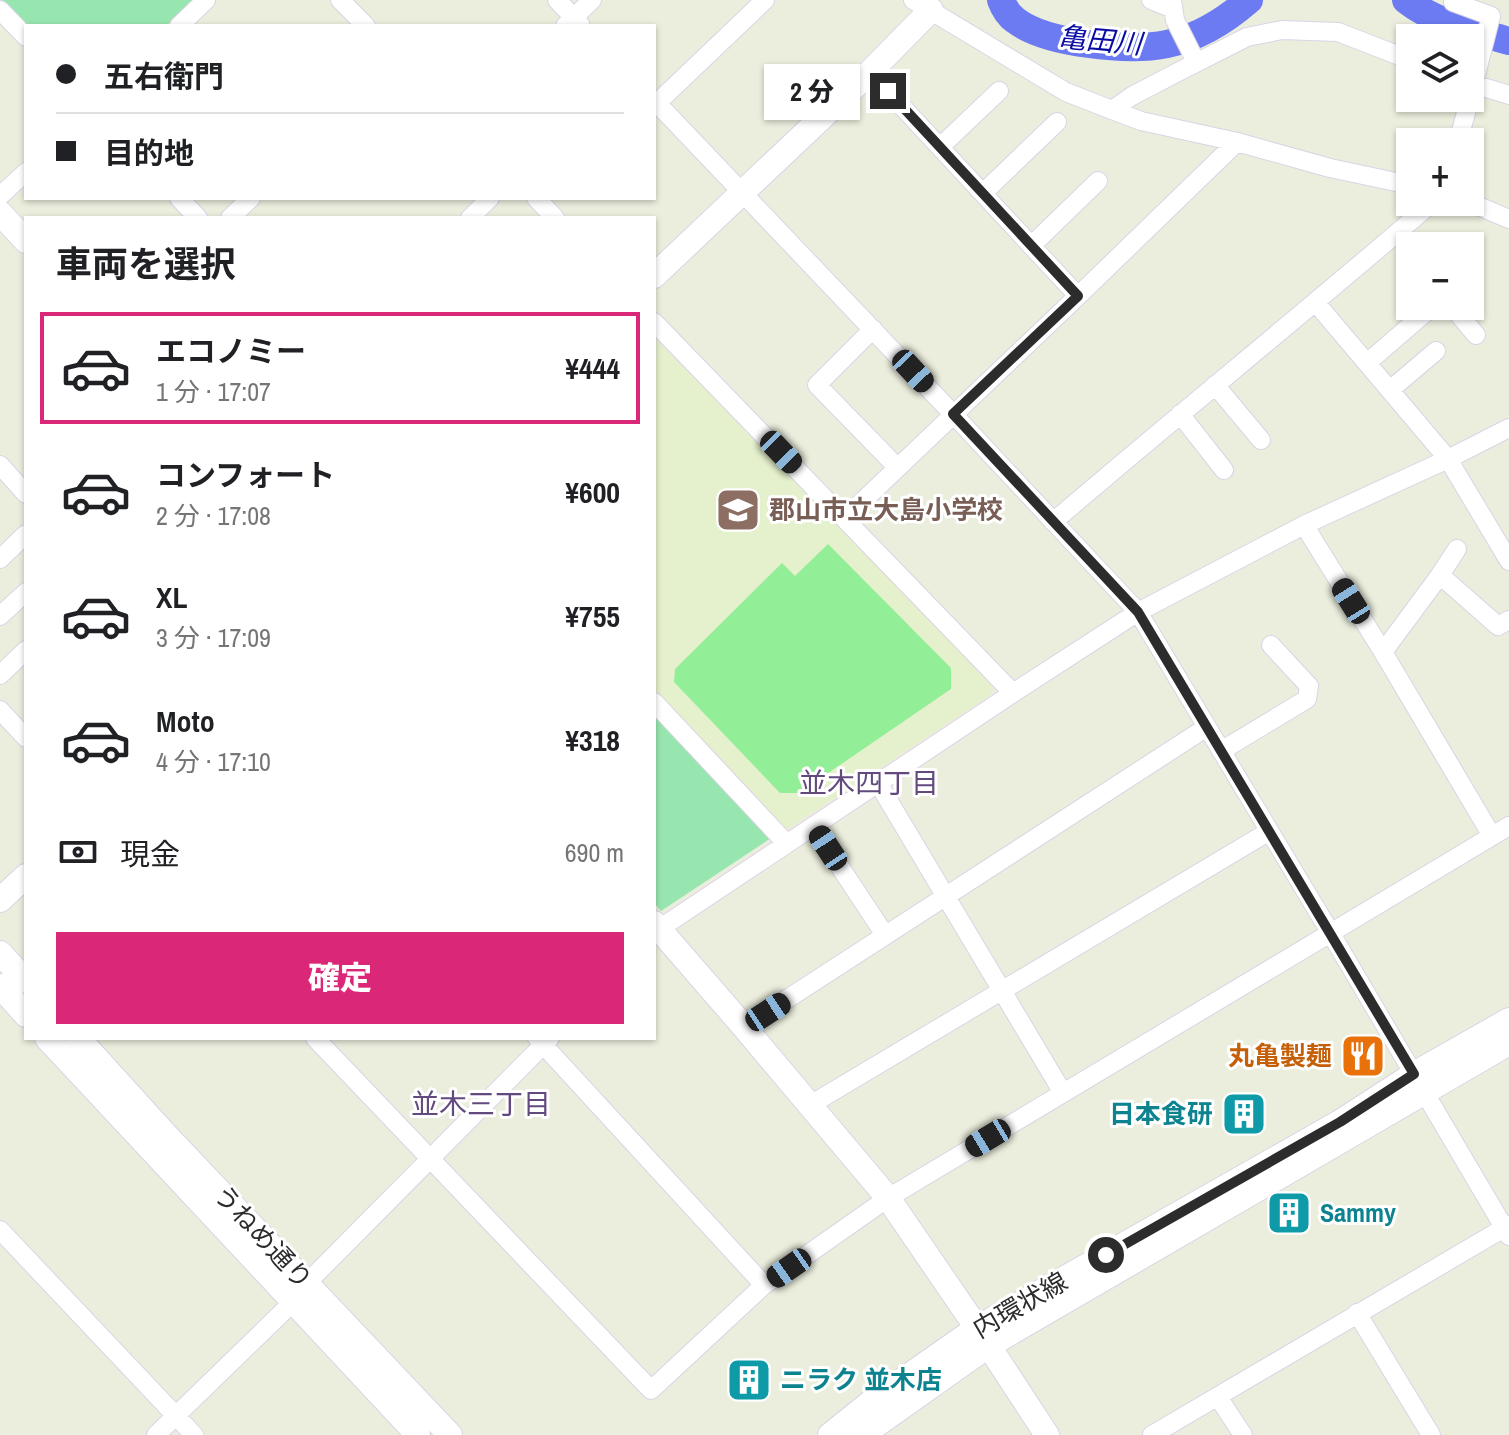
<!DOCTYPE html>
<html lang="ja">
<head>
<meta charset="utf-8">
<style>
  body { margin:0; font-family:"Archivo Narrow","Noto Sans JP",sans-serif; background:#f6f6f6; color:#202124; height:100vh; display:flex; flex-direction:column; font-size:30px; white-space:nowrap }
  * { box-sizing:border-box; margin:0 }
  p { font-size:26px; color:#757577 }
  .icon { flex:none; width:44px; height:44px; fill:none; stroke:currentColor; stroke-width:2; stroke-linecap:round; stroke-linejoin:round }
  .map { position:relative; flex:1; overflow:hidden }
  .details { position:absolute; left:24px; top:216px; width:632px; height:824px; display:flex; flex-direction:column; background:#fff; border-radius:0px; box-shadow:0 2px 6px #0004 }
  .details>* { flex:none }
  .guide { position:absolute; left:24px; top:24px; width:632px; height:176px; border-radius:0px; box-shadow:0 2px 6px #0004; display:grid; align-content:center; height:176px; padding:0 32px; background:#fff }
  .controls { position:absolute; left:1396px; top:24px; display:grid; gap:16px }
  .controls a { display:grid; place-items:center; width:88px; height:88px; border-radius:0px; background:#fff; box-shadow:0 2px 6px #0004; font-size:40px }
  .end { position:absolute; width:36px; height:36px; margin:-18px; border:10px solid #2c2c2c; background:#fff; box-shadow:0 0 0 4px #fff }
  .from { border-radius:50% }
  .bubble { position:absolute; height:56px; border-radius:0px; background:#fff; box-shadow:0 2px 6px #0004; font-size:26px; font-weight:800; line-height:56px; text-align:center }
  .car { position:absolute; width:24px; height:48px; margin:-24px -12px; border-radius:10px; box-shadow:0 0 6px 2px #0007; background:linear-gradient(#222 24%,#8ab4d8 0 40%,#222 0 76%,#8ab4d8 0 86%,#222 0) }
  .guide b { display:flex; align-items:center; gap:28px; height:76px; font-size:30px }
  .guide b+b { border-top:2px solid #e0e0e0 }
  .guide i { width:20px; height:20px; background:#202124 }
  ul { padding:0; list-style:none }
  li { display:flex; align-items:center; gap:24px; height:112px; margin:0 16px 12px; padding:0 16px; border:4px solid transparent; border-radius:0px }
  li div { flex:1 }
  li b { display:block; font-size:30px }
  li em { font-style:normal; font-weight:800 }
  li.on { border-color:#db2777 }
  li>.icon { width:72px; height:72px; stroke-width:1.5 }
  h2 { padding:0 32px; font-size:36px; line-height:96px }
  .pay { display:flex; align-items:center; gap:20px; height:88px; padding:0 32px; font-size:30px }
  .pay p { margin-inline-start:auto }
  .primary-button { display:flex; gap:16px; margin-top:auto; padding:16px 32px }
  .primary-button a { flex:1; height:92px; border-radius:0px; background:#db2777; color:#fff; font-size:32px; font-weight:800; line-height:92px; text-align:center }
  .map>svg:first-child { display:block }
</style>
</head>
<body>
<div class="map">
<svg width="1509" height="1435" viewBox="0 0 1509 1435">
  <rect width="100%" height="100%" fill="#ebeedd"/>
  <!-- education -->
  <path fill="#e5f0cc" d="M 654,337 L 991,683 L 990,695 L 787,829 L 654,689 Z"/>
  <!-- green -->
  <path fill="#98e6af" d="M 1,0 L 193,0 L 166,26 L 26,26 Z
    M 654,713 L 771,838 L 661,911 L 654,903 Z"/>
  <!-- pitch -->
  <path fill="#93ee98" d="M 828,544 L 951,668 L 951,689 L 799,793 L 780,793 L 674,682 L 675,669 L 782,563 L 795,576 Z"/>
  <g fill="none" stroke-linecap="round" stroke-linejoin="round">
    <!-- river -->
    <path stroke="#6d7bf3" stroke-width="28" d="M 1001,0 C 1004,8 1008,15 1015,20 C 1046,44 1129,52 1167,44 C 1197,38 1226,20 1249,0
      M 1406,0 C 1435,23 1474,31 1509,41"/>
    <!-- street casing -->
    <g stroke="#dbd3e5" stroke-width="20">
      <path id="street" d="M 340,0 L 366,26
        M 557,0 L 580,24
        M 913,0 L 1066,92 L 1112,110 L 1141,121 L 1237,142 L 1330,168 L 1410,185
        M 1151,0 L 1173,9
        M 1172,0 L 1175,20 L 1196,62
        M 1454,0 L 1453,2 L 1491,16 L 1470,98
        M 0,10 L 26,37
        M 179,26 L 206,0
        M 565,26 L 592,0
        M 870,72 L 1078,296
        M 1470,83 L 1509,95
        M 654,100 L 953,414 L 1138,612 L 1330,932 L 1509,1236
        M 657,103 L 765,0
        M 1112,110 L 1132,96 L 1176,73 L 1247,37 L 1282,30 L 1338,32 L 1410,60
        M 1458,142 L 1470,98
        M 940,147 L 999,91
        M 983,193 L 1057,122
        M 0,196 L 26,172
        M 179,198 L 198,218
        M 536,198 L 555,218
        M 1469,202 L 1509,219
        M 230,218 L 251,198
        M 470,218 L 490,198
        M 1031,246 L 1098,181
        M 1316,303 L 1448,459 L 1509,561
        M 1452,306 L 1476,335
        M 654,322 L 1013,693
        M 873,329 L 817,385 L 897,467
        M 1367,363 L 1433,306
        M 1215,385 L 1261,440
        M 1390,390 L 1436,351
        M 1180,414 L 1224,470
        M 0,465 L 26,494
        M 845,518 L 1078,296 L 1237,142
        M 1053,522 C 1179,414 1308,310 1433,202
        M 1304,525 L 1383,652 L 1492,836
        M 0,559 L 26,534
        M 1440,575 L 1498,626 L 1509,620
        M 0,616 L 26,592
        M 1383,652 L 1440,575 L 1457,549
        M 0,675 L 26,650
        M 654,702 L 787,844
        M 0,710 L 26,738
        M 1221,751 L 1307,699 L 1309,686 L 1271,645
        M 878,783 L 1063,1093
        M 813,826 L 885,935
        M 654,934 L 659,929 L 1013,693 L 1138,612 L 1304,525 L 1448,459 L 1509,428
        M 744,1027 L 1207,727
        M 315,1038 L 651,1390 L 764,1285 L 888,1198 L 1509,826
        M 537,1038 L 764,1285
        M 810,1105 L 1268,832
        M 0,1230 L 194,1435
        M 1357,1313 L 1431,1435
        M 1218,1397 L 1243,1435
        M 156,1435 L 293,1302 L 307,1283 L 550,1038
        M 1152,1435 L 1509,1225"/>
    </g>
    <!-- secondary casing -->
    <g stroke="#dbd3e5" stroke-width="26">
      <path id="secondary" d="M 0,213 L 26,241
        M 654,276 L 870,72 L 931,10
        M 0,900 L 26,876
        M 654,923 L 744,1027 L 888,1198 L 977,1328 L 1047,1435
        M 0,953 L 26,981
        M 0,986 L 26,1015
        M 47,1038 L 418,1435
        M 78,1038 L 166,1135 L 450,1435
        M 830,1435 L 871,1402 L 977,1328 L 1340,1122 L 1414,1074 L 1509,1020
        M 862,1435 L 988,1346 L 1509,1043"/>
    </g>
    <!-- street -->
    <use href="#street" stroke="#fff" stroke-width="18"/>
    <!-- secondary -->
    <use href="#secondary" stroke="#fff" stroke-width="24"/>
  </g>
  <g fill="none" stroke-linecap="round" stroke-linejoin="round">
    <!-- route -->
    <path stroke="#2c2c2c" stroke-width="10" d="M 888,91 L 1078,296 L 953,414 L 1138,612 L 1414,1074 L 1340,1122 L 1106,1255"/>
  </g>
  <!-- icons -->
  <defs>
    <g id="school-square" transform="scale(2.3)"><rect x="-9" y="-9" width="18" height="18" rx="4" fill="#8d6e63" stroke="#fff"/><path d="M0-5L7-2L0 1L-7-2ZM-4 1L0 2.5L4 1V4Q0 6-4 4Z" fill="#fff"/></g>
    <g id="restaurant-square" transform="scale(2.3)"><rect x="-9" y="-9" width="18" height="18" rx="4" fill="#e8710a" stroke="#fff"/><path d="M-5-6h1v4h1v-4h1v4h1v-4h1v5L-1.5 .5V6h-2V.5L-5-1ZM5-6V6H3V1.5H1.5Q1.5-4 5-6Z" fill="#fff"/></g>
    <g id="building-square" transform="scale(2.3)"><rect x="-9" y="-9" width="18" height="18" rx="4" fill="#0f9aa8" stroke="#fff"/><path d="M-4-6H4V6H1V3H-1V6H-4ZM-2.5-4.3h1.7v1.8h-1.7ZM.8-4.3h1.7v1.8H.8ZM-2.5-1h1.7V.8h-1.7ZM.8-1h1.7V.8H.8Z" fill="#fff"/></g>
  </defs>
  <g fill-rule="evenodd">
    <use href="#school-square" x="738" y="510"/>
    <use href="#restaurant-square" x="1363" y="1056"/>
    <use href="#building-square" x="1244" y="1114"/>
    <use href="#building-square" x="1289" y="1213"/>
    <use href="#building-square" x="749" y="1380"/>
  </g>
  <g text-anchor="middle" stroke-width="6" stroke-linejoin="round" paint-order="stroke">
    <!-- education labels -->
    <g font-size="26" font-weight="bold" fill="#785e54" stroke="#fff" text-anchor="start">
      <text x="769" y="519">郡山市立大島小学校</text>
    </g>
    <!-- food labels -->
    <g font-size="26" font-weight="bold" fill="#c56008" stroke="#fff" text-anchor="end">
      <text x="1332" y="1065">丸亀製麺</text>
    </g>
    <!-- culture labels -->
    <g font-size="26" font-weight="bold" fill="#0d838f" stroke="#fff" text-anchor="start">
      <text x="1213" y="1123" text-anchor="end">日本食研</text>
      <text x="1320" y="1222">Sammy</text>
      <text x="780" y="1389">ニラク 並木店</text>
    </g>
    <!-- street labels -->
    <g font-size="26" fill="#2c2c2c" stroke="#fff">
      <text transform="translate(263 1237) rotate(47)" y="9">うねめ通り</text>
      <text transform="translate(1020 1305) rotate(-30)" y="9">内環状線</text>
    </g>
    <!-- water labels -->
    <g font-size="28" font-style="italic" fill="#080ca3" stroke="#fff">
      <text transform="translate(1100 40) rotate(5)" y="10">亀田川</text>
    </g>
    <!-- neighbourhood labels -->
    <g font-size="28" fill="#624a7f" stroke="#fff">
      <text x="869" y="793">並木四丁目</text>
      <text x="481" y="1114">並木三丁目</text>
    </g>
  </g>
</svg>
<div class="controls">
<a><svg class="icon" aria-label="layers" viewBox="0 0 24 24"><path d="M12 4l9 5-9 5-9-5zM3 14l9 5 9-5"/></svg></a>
<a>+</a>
<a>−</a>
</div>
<i class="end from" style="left:1106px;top:1255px"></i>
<i class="end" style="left:888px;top:91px"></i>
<div class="bubble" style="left:764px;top:64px;width:96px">2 分</div>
<i class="car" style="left:913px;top:371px;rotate:137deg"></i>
<i class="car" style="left:781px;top:452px;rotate:136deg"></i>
<i class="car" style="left:1351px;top:601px;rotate:328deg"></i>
<i class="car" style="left:828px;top:848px;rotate:327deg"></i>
<i class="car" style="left:768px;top:1012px;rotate:57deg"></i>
<i class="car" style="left:988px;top:1138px;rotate:239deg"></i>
<i class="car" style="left:789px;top:1268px;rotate:235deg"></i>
<div class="guide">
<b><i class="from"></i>五右衛門</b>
<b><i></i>目的地</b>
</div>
<section class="details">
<h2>車両を選択</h2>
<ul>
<li class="on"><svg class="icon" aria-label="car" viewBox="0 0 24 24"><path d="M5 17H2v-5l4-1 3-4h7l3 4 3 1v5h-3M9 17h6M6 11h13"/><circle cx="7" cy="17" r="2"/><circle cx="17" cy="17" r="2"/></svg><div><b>エコノミー</b><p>1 分 · 17:07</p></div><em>¥444</em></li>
<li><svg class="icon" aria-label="car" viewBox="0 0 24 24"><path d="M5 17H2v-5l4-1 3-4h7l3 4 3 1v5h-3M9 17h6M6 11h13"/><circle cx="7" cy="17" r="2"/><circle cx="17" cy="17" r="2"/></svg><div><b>コンフォート</b><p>2 分 · 17:08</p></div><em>¥600</em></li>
<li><svg class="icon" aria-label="car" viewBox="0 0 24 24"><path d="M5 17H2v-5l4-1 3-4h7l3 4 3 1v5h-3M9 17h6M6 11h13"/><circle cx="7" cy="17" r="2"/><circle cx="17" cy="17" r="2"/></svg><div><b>XL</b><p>3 分 · 17:09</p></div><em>¥755</em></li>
<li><svg class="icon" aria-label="car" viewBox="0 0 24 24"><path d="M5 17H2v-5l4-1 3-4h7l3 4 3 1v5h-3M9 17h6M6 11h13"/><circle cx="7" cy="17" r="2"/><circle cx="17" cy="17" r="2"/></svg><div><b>Moto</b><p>4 分 · 17:10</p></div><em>¥318</em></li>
</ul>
<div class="pay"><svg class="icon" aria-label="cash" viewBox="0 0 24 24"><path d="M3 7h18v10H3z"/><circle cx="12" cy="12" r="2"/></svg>現金<p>690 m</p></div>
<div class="primary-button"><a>確定</a></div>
</section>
</div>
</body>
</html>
